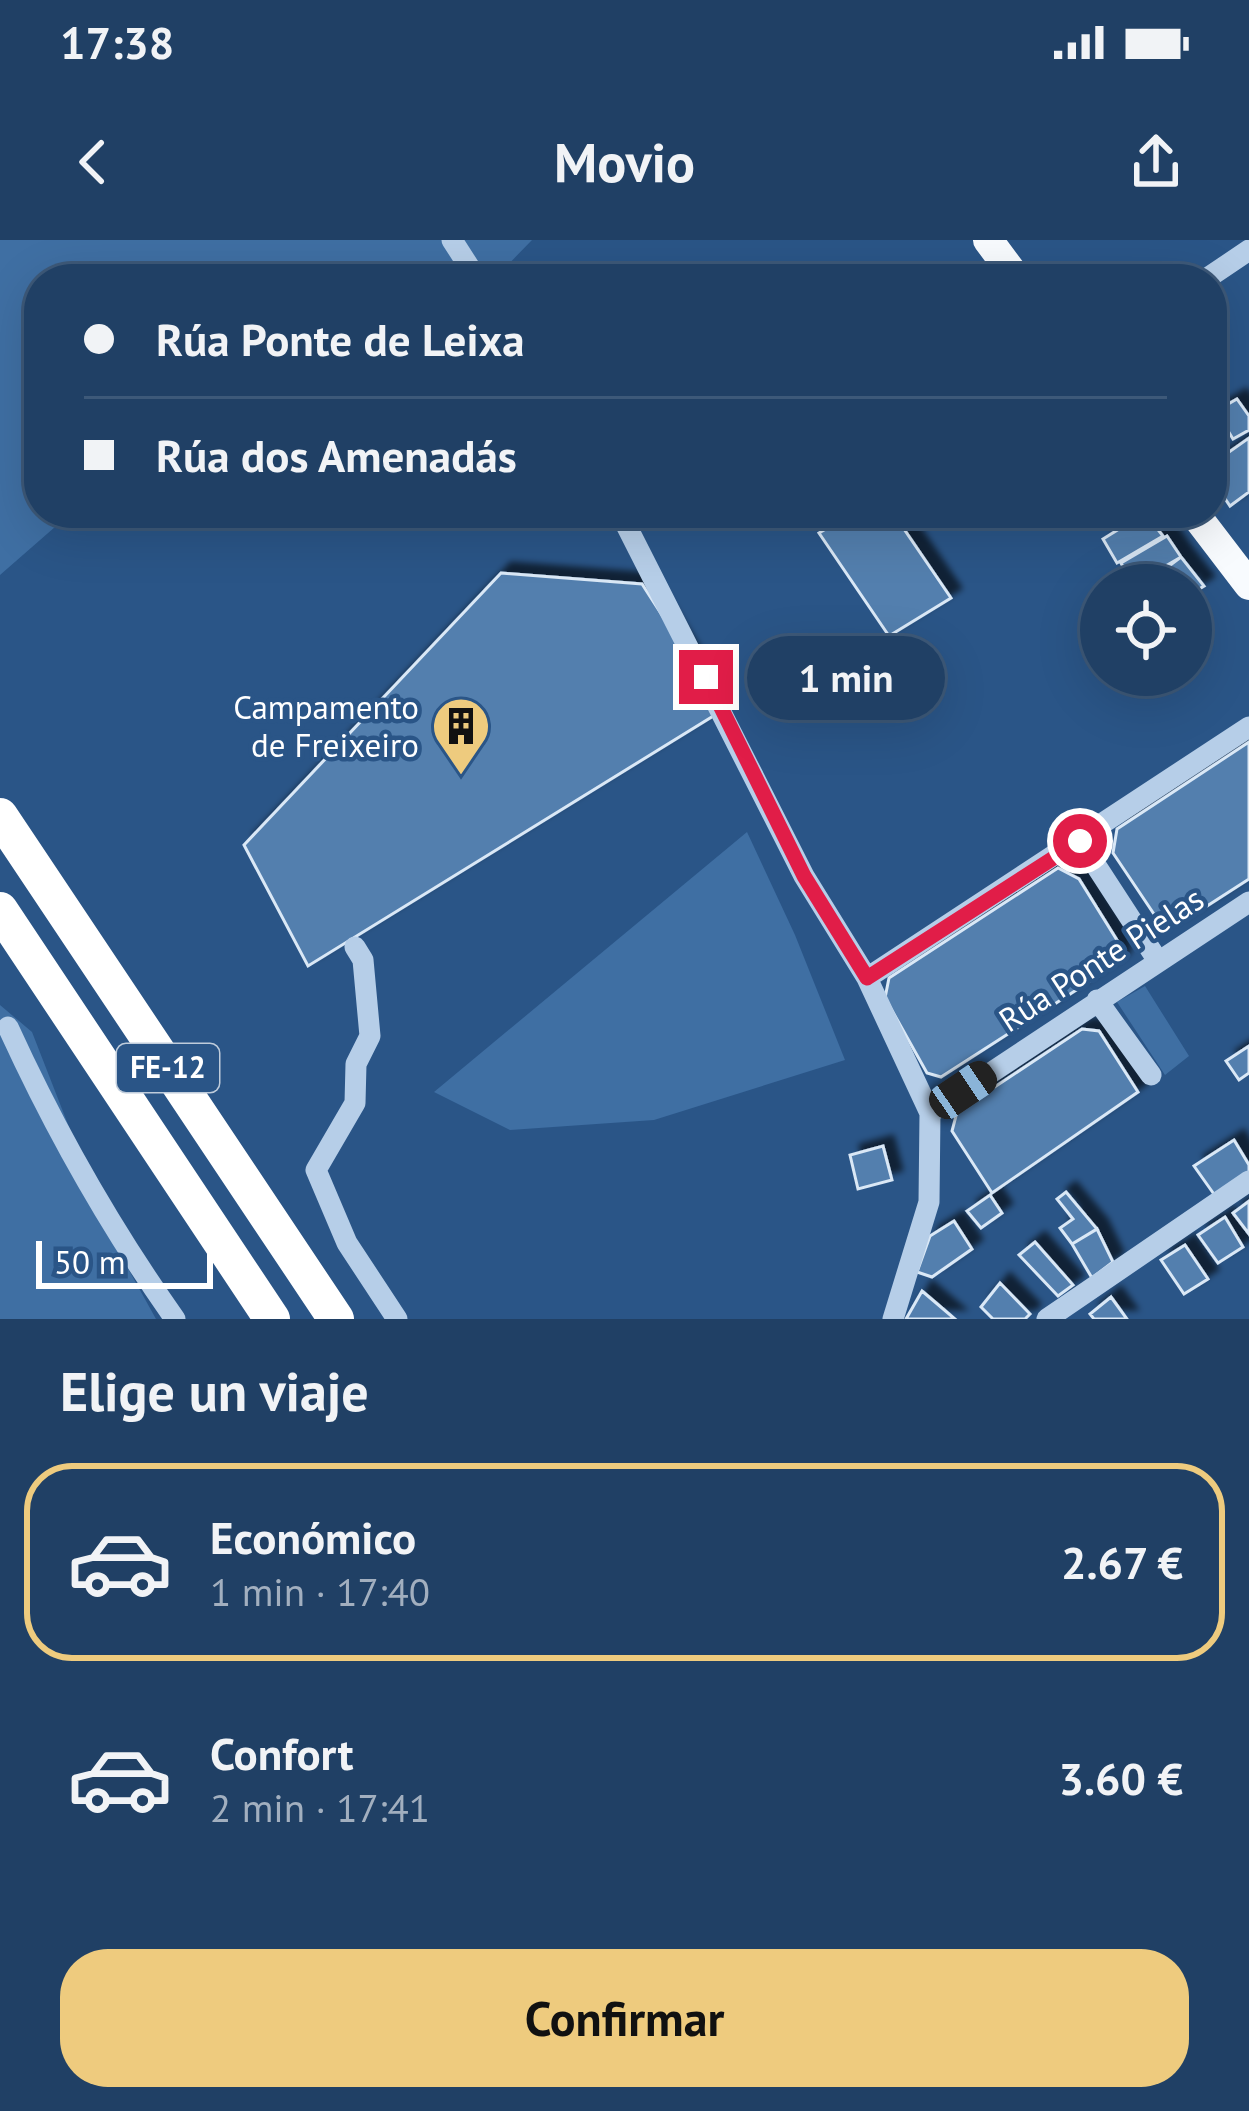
<!DOCTYPE html>
<html lang="es">
<head>
<meta charset="utf-8">
<style>
  body { margin:0; font-family:"PT Sans",sans-serif; background:#28476b; color:#f1f3f6; height:100vh; display:flex; flex-direction:column; font-size:45px; white-space:nowrap }
  * { box-sizing:border-box; margin:0 }
  p { font-size:39px; color:#a2afbf }
  .icon { flex:none; width:66px; height:66px; fill:none; stroke:currentColor; stroke-width:2; stroke-linecap:round; stroke-linejoin:round }
  .map { position:relative; height:1079px; overflow:hidden }
  .sheet { display:flex; flex-direction:column; background:#204065; flex:1 }
  .sheet>* { flex:none }
  .banner { position:absolute; left:24px; top:24px; width:1203px; height:264px; border-radius:48px; box-shadow:0 12px 48px #0002,0 0 0 3px #3d5979; display:grid; align-content:center; height:264px; padding:0 60px; background:#204065 }
  .buttons { position:absolute; left:1080px; top:324px; display:grid; gap:24px }
  .buttons a { display:grid; place-items:center; width:132px; height:132px; border-radius:50%; background:#204065; box-shadow:0 12px 48px #0002,0 0 0 3px #3d5979; font-size:60px }
  .scale { position:absolute; left:36px; bottom:30px; width:177px; box-sizing:border-box; padding-left:12px; border:6px solid #fff; border-top:0; font-size:33px; line-height:42px; white-space:nowrap; color:#fff; -webkit-text-stroke:9px #2a5587; paint-order:stroke }
  .end { position:absolute; width:54px; height:54px; margin:-27px; border:15px solid #e11d48; background:#fff; box-shadow:0 0 0 6px #fff }
  .from { border-radius:50% }
  .bubble { position:absolute; height:84px; border-radius:42px; background:#204065; box-shadow:0 12px 48px #0002,0 0 0 3px #3d5979; font-size:39px; font-weight:800; line-height:84px; text-align:center }
  .car { position:absolute; width:36px; height:72px; margin:-36px -18px; border-radius:15px; box-shadow:0 0 9px 3px #0007; background:linear-gradient(#222 24%,#8ab4d8 0 40%,#222 0 76%,#8ab4d8 0 86%,#222 0) }
  .banner b { display:flex; align-items:center; gap:42px; height:114px; font-size:45px }
  .banner b+b { border-top:3px solid #3d5979 }
  .banner i { width:30px; height:30px; background:#f1f3f6 }
  ul { padding:0; list-style:none }
  li { display:flex; align-items:center; gap:36px; height:198px; margin:0 24px 18px; padding:0 36px; border:6px solid transparent; border-radius:48px }
  li div { flex:1 }
  li b { display:block; font-size:45px }
  li em { font-style:normal; font-weight:800 }
  li.selected { border-color:#eecb7e }
  li>.icon { width:108px; height:108px; stroke-width:1.5 }
  h2 { padding:0 60px; font-size:54px; line-height:144px }
  .cta { display:flex; gap:24px; margin-top:auto; padding:24px 60px }
  .cta a { flex:1; height:138px; border-radius:48px; background:#eecb7e; color:#111; font-size:48px; font-weight:800; line-height:138px; text-align:center }
  .status { display:flex; justify-content:space-between; align-items:center; height:84px; padding:0 60px; background:#204065; direction:ltr }
  .status svg { height:33px; fill:currentColor }
  header { display:flex; justify-content:space-between; align-items:center; height:156px; padding:0 60px; background:#204065; font-size:54px; font-weight:800 }
  .map>svg:first-child { display:block }
</style>
</head>
<body>
<div class="status"><b>17:38</b><svg viewBox="0 0 49 12"><path d="M0 12V9h3v3zM5 12V6h3v6zM10 12V3h3v9zM15 12V0h3v12zM26 1h20v11H26zM47 4h2v5h-2z"/></svg></div>
<header><svg class="icon" aria-label="back" viewBox="0 0 24 24"><path d="M15 5l-7 7 7 7"/></svg>Movio<svg class="icon" aria-label="share" viewBox="0 0 24 24"><path d="M12 15V3M7 8l5-5 5 5M5 13v7h14v-7"/></svg></header>
<div class="map">
<svg width="1249" height="1079" viewBox="0 0 1249 1079">
  <defs>
    <filter id="shadow"><feDropShadow dx="10" dy="-10" stdDeviation="3" flood-color="#0009"/></filter>
  </defs>
  <rect width="100%" height="100%" fill="#2a5587"/>
  <!-- green -->
  <path fill="#3f6fa3" d="M 0,0 L 532,0 L 494,39 L 39,39 L 39,273 L 71,273 L 0,335 Z
    M 747,592 L 795,695 L 845,820 L 654,880 L 510,890 L 434,852 Z
    M 1145,746 L 1189,816 L 1165,835 L 1117,762 Z
    M 0,765 L 32,792 L 115,1005 L 156,1079 L 0,1079 Z"/>
  <!-- building -->
  <path fill="#537fae" stroke="#dae8f6" stroke-width="3" filter="url(#shadow)" d="M 1237,159 L 1249,176 L 1249,190 L 1233,199 L 1216,171 Z
    M 1249,198 L 1249,252 L 1230,266 L 1212,239 L 1212,224 Z
    M 853,273 L 893,273 L 951,358 L 889,396 L 819,293 Z
    M 1145,273 L 1163,296 L 1117,323 L 1103,299 Z
    M 1167,296 L 1181,317 L 1133,345 L 1121,323 Z
    M 1181,317 L 1204,346 L 1191,354 L 1191,345 L 1169,345 L 1161,332 Z
    M 501,333 L 642,344 L 723,470 L 308,726 L 244,605 Z
    M 1249,502 L 1249,639 L 1176,686 L 1162,686 L 1113,613 L 1117,589 Z
    M 1058,628 L 1079,639 L 1120,705 L 1120,722 L 941,837 L 927,833 L 885,758 L 889,738 Z
    M 1082,789 L 1099,791 L 1138,852 L 992,953 L 952,891 L 957,872 Z
    M 1249,806 L 1249,833 L 1239,840 L 1226,821 Z
    M 1234,900 L 1249,925 L 1249,934 L 1216,957 L 1194,926 Z
    M 883,906 L 892,940 L 858,949 L 850,915 Z
    M 1066,952 L 1097,989 L 1072,1004 L 1060,988 L 1073,979 L 1057,959 Z
    M 990,955 L 1002,973 L 981,988 L 967,971 Z
    M 1249,961 L 1249,994 L 1233,973 Z
    M 1225,977 L 1243,1007 L 1218,1023 L 1198,995 Z
    M 954,981 L 972,1009 L 932,1037 L 917,1032 L 930,996 Z
    M 1097,989 L 1113,1022 L 1092,1038 L 1072,1004 Z
    M 1035,1002 L 1073,1045 L 1058,1056 L 1019,1015 Z
    M 1185,1005 L 1208,1039 L 1184,1054 L 1161,1020 Z
    M 1000,1043 L 1030,1074 L 1025,1079 L 993,1079 L 981,1067 Z
    M 922,1051 L 955,1079 L 906,1079 Z
    M 1111,1057 L 1127,1079 L 1094,1079 L 1090,1074 Z"/>
  <g fill="none" stroke-linecap="round" stroke-linejoin="round">
    <!-- minor -->
    <path stroke="#b6cee8" stroke-width="21" d="M 452,0 L 477,39
      M 1206,39 L 1249,10
      M 620,273 L 804,636 L 867,738 L 930,873 L 929,962 L 893,1079
      M 1080,601 L 1158,721
      M 355,707 L 363,720 L 370,796 L 356,824 L 355,863 L 316,930 L 347,1003 L 397,1079
      M 867,738 L 1249,487
      M 1097,760 L 1151,835
      M 8,787 C 55,890 110,987 175,1079
      M 930,873 L 1249,662
      M 1047,1079 L 1249,941"/>
    <!-- major -->
    <path stroke="#f8fbfe" stroke-width="30" d="M 988,0 L 1017,39
      M 1194,273 L 1249,345"/>
    <!-- highway -->
    <path stroke="#fff" stroke-width="36" d="M 0,576 L 336,1079
      M 0,670 L 272,1079"/>
  </g>
  <g fill="none" stroke-linecap="round" stroke-linejoin="round">
    <!-- route -->
    <path stroke="#e11d48" stroke-width="15" d="M 706,437 L 804,636 L 867,738 L 1080,601"/>
  </g>
  <!-- icons -->
  <defs>
    <g id="building-pin" transform="scale(3)"><path d="M0 17L-7.5 6A9.5 9.5 0 1 1 7.5 6Z" fill="#eecb7e" stroke="#2a5587"/><path d="M-4-6H4V6H1V3H-1V6H-4ZM-2.5-4.3h1.7v1.8h-1.7ZM.8-4.3h1.7v1.8H.8ZM-2.5-1h1.7V.8h-1.7ZM.8-1h1.7V.8H.8Z" fill="#111"/></g>
  </defs>
  <g fill-rule="evenodd">
    <use href="#building-pin" x="461" y="486"/>
  </g>
  <g text-anchor="middle" stroke-width="9" stroke-linejoin="round" paint-order="stroke">
    <!-- shield labels -->
    <rect fill="#2a5587" stroke="#bfccdb" stroke-width="3" x="117" y="804" width="102" height="48" rx="9"/>
    <g font-size="30" font-weight="bold" fill="#fff">
      <text x="168" y="838">FE-12</text>
    </g>
    <!-- poi labels -->
    <g font-size="33" fill="#fff" stroke="#2a5587" text-anchor="end">
      <text x="419" y="479">Campamento<tspan x="419" dy="38">de Freixeiro</tspan></text>
    </g>
    <!-- street labels -->
    <g font-size="33" fill="#fff" stroke="#2a5587">
      <text transform="translate(1101 719) rotate(-33)" y="12">Rúa Ponte Pielas</text>
    </g>
  </g>
</svg>
<div class="buttons">
<a><svg class="icon" aria-label="locate" viewBox="0 0 24 24"><circle cx="12" cy="12" r="6"/><path d="M12 2v4M12 18v4M2 12h4M18 12h4"/></svg></a>
</div>
<div class="scale">50 m</div>
<i class="end from" style="left:1080px;top:601px"></i>
<i class="end" style="left:706px;top:437px"></i>
<div class="bubble" style="left:747px;top:396px;width:198px">1 min</div>
<i class="car" style="left:963px;top:850px;rotate:56deg"></i>
<div class="banner">
<b><i class="from"></i>Rúa Ponte de Leixa</b>
<b><i></i>Rúa dos Amenadás</b>
</div>
</div>
<section class="sheet">
<h2>Elige un viaje</h2>
<ul>
<li class="selected"><svg class="icon" aria-label="car" viewBox="0 0 24 24"><path d="M5 17H2v-5l4-1 3-4h7l3 4 3 1v5h-3M9 17h6M6 11h13"/><circle cx="7" cy="17" r="2"/><circle cx="17" cy="17" r="2"/></svg><div><b>Económico</b><p>1 min · 17:40</p></div><em>2.67 €</em></li>
<li><svg class="icon" aria-label="car" viewBox="0 0 24 24"><path d="M5 17H2v-5l4-1 3-4h7l3 4 3 1v5h-3M9 17h6M6 11h13"/><circle cx="7" cy="17" r="2"/><circle cx="17" cy="17" r="2"/></svg><div><b>Confort</b><p>2 min · 17:41</p></div><em>3.60 €</em></li>
</ul>
<div class="cta"><a>Confirmar</a></div>
</section>
</body>
</html>
